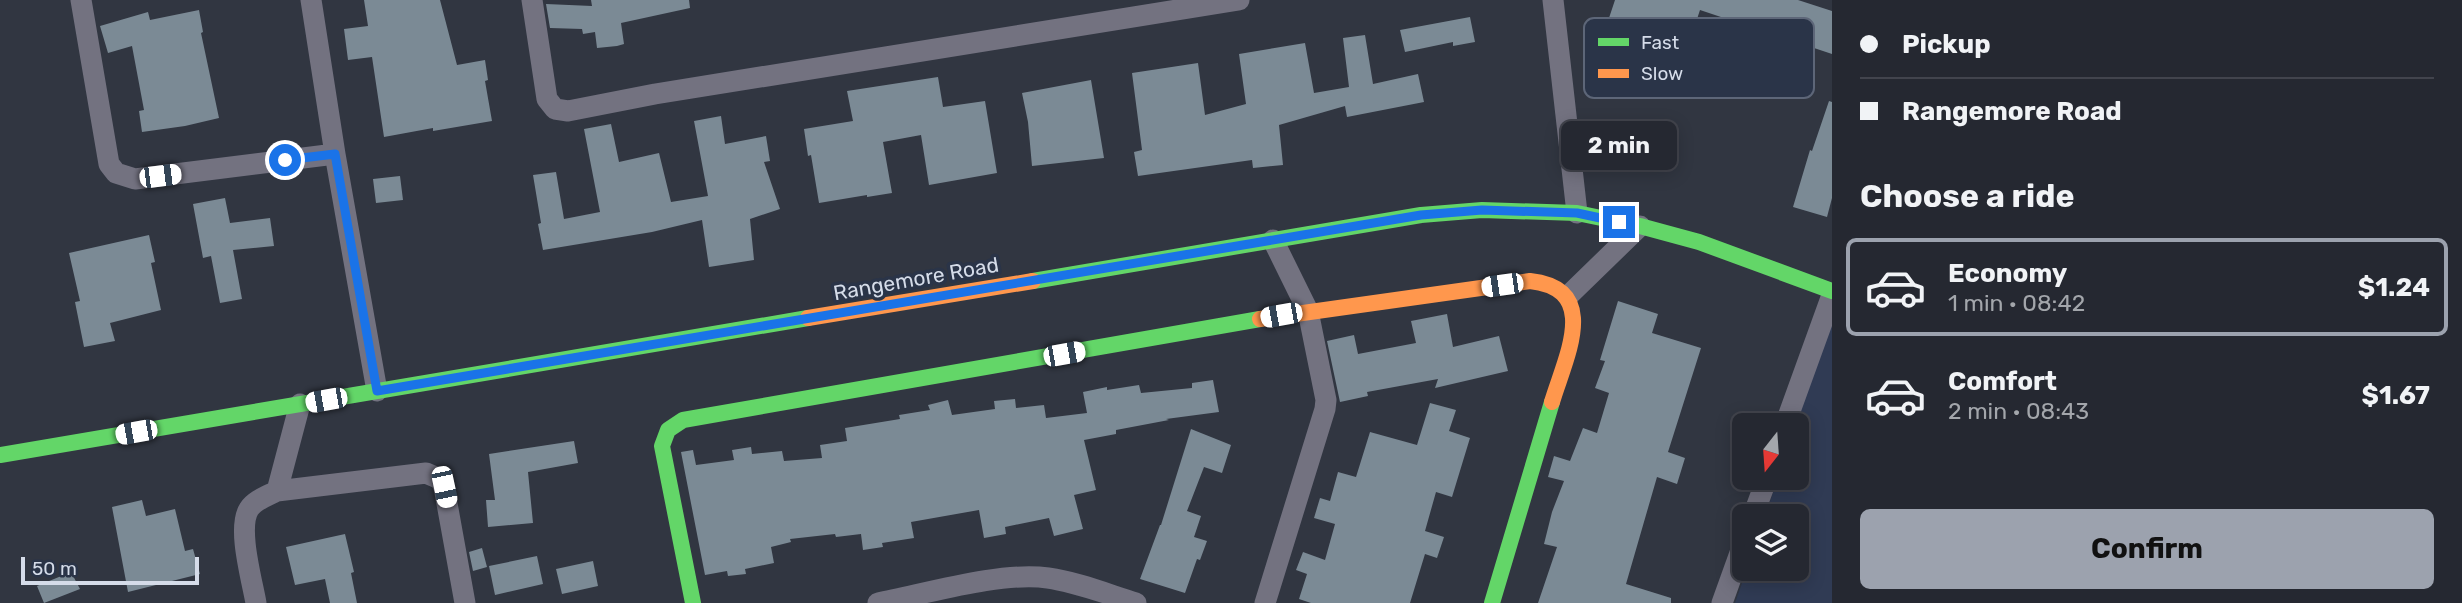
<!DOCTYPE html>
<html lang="en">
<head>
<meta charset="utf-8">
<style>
  body { margin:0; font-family:Rubik,sans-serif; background:#2d3039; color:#f1f3f6; height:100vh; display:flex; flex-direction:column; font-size:26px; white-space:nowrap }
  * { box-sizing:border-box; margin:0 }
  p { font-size:23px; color:#a3a6ab }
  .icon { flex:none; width:38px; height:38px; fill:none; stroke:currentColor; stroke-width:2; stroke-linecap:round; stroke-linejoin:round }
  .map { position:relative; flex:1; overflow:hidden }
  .details { display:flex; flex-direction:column; background:#252831; width:630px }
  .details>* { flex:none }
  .top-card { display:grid; align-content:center; height:154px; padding:0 28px; background:#252831 }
  .needle { width:46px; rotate:197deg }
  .controls { position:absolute; left:1732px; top:413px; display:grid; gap:14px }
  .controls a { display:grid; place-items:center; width:77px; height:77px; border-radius:10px; background:#252831; box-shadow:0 4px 18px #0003,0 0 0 2px #42444d; font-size:35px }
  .scale { position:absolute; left:21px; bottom:18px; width:178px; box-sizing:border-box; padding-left:7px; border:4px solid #d5dce9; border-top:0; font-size:19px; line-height:24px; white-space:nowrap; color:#d5dce9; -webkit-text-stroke:5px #2a3448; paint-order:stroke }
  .end { position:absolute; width:32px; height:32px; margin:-16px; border:9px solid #1a73e8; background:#fff; box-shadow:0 0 0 4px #fff }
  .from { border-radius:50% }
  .bubble { position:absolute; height:49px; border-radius:10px; background:#252831; box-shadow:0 4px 18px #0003,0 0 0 2px #42444d; font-size:23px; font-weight:700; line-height:49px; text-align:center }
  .car { position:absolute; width:21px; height:42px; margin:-21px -10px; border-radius:9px; box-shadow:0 0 5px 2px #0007; background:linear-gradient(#fff 24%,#345 0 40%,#fff 0 76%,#345 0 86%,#fff 0) }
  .top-card b { display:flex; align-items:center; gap:24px; height:66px; font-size:26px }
  .top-card b+b { border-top:2px solid #42444d }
  .top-card i { width:18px; height:18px; background:#f1f3f6 }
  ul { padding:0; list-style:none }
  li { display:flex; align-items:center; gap:21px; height:98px; margin:0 14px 10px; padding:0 14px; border:4px solid transparent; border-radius:10px }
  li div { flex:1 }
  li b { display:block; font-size:26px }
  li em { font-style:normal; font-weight:700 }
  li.on { border-color:#9ca2ae }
  li>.icon { width:63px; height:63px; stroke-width:1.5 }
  h2 { padding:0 28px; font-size:32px; line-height:84px }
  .primary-button { display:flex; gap:14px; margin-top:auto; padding:14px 28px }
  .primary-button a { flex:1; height:80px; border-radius:10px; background:#9ca2ae; color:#111; font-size:28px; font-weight:700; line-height:80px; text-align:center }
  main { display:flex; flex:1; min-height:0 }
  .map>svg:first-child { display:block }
</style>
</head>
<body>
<main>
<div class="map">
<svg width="1832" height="603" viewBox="0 0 1832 603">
  <rect width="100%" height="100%" fill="#313641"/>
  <!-- built -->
  <path fill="#303b54" d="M 1832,316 L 1832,603 L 1735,603 L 1747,569 L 1797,569 L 1797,516 L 1765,516 L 1778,478 L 1797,478 L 1797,425 L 1795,425 Z"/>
  <!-- building -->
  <path fill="#7b8a95" d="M 364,0 L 440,0 L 457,65 L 485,60 L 488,80 L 485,81 L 492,121 L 433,131 L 433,128 L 384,137 L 372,57 L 348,60 L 344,29 L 368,26 Z
    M 591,0 L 689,0 L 690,8 L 621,23 L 624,44 L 617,46 L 597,48 L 595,32 L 583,34 L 582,29 L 550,28 L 546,4 L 592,6 Z
    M 1615,0 L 1798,0 L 1832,11 L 1832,54 L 1700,10 L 1684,58 L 1605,30 Z
    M 199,10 L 203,32 L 201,33 L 219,118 L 185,126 L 142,132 L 139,111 L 144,110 L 132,46 L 108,53 L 100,26 L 148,12 L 150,20 Z
    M 1470,17 L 1475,42 L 1453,46 L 1453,42 L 1405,52 L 1400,30 Z
    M 1365,35 L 1373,84 L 1418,74 L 1424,102 L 1347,117 L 1345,106 L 1279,125 L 1283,165 L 1253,168 L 1252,160 L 1138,176 L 1134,152 L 1142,150 L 1132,73 L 1198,63 L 1205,115 L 1246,104 L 1239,54 L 1305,43 L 1314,93 L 1349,87 L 1343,38 Z
    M 1685,64 L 1740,81 L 1735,99 L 1680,83 Z
    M 938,77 L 943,107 L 985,101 L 997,173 L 929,185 L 921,135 L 883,142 L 892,193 L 867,197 L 867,195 L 819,203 L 811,155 L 808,156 L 804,129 L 853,121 L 847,91 Z
    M 1091,80 L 1104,158 L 1032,166 L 1028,122 L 1022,93 Z
    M 1829,101 L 1832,102 L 1832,198 L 1827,217 L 1793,207 L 1810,150 L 1812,151 Z
    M 721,116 L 725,144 L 766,136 L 770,161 L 764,162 L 780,209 L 750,219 L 754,260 L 709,267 L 702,220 L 652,232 L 543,250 L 538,224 L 541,223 L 533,175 L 556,172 L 564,219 L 600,212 L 584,129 L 611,124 L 619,162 L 659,153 L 671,202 L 708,196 L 694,121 Z
    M 400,176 L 403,200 L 376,203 L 373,179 Z
    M 225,198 L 230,223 L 270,218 L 274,246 L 233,250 L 242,299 L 220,303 L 211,256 L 203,258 L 193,204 Z
    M 149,235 L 155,262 L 151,263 L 161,310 L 110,323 L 115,341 L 84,347 L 75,302 L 80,301 L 69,253 Z
    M 1618,301 L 1658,314 L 1652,333 L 1701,348 L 1668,452 L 1685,458 L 1677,484 L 1657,477 L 1626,584 L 1671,598 L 1671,603 L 1538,603 L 1557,547 L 1544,544 L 1552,512 L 1564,481 L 1548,477 L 1554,456 L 1570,461 L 1583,428 L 1597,433 L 1609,393 L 1595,388 L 1605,361 L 1600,360 Z
    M 1447,314 L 1453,347 L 1499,336 L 1508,371 L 1435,388 L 1438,379 L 1367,392 L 1368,396 L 1340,402 L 1327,341 L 1354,335 L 1358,354 L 1416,343 L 1411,321 Z
    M 1213,380 L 1219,412 L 1166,419 L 1169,420 L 1116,430 L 1116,434 L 1084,440 L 1096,490 L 1074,495 L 1083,529 L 1054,536 L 1049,518 L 1005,527 L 1006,534 L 984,538 L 979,510 L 911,522 L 914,538 L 882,543 L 883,547 L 863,550 L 861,534 L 836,537 L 835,534 L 790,539 L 791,542 L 771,547 L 774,563 L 745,569 L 746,574 L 728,576 L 727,571 L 705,575 L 681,452 L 693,450 L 696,465 L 734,460 L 732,450 L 751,447 L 752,454 L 782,451 L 784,461 L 822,458 L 820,445 L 847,441 L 845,428 L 900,419 L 899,415 L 930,410 L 928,405 L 948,400 L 952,415 L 995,409 L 994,401 L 1015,399 L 1016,408 L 1044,405 L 1046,418 L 1087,413 L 1083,392 L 1107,387 L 1107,390 L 1139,385 L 1141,393 L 1192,388 L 1192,383 Z
    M 1430,403 L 1456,410 L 1449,431 L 1470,438 L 1452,497 L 1436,492 L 1425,531 L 1444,537 L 1437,558 L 1425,554 L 1410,603 L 1311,603 L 1299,599 L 1307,574 L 1296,570 L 1303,552 L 1325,560 L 1335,524 L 1314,518 L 1320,498 L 1330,501 L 1338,472 L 1356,477 L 1370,432 L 1417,445 Z
    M 1191,429 L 1231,445 L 1222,473 L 1204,467 L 1187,511 L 1201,516 L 1194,537 L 1207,541 L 1200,560 L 1197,559 L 1185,593 L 1140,579 L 1160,525 L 1161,525 Z
    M 574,441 L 578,463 L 528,472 L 533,523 L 488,527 L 486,500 L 495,500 L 489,454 Z
    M 142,500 L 146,516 L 175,509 L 185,551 L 193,549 L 200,574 L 128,592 L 112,507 Z
    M 345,534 L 354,572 L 351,573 L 357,603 L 330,603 L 325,579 L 295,585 L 286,547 Z
    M 482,548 L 487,567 L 473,571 L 469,552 Z
    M 537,556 L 543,584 L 495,595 L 489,566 Z
    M 593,561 L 598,586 L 562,594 L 556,569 Z
    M 71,572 L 80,589 L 44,603 L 37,586 Z"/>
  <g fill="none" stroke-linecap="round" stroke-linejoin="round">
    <!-- street -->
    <path stroke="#737280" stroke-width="21" d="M 81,0 L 109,164 L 116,173 L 135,179 L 335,154
      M 311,0 L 335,154 L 377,391
      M 532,0 L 547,99 L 555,109 L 568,111 L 655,94 L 1239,0
      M 1553,0 L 1577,213
      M 1568,296 L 1640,226
      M 1785,425 L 1832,295
      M 277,491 L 300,404
      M 1753,516 L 1767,478
      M 256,603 C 252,580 237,528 249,509 C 255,500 267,496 277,491 L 426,473 L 440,479 L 444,487 L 465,603
      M 878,603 C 925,594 1002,571 1048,578 C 1077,582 1107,594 1136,603
      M 1265,603 L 1325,409 L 1326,400 L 1308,311 L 1273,240
      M 1722,603 L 1745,539"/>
    <!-- fast -->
    <path stroke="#63d668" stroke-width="16" d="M 1033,281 L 1421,215 L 1482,210 L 1577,213 L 1640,226 L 1699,242 L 1832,291
      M 0,455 L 808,318
      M 693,603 L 662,446 L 668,430 L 683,420 L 1260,319
      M 1492,603 L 1552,402"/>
    <!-- slow -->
    <path stroke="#ff974d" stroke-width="16" d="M 808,318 L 1033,281
      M 1260,319 L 1530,281 C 1602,289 1565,358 1552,402"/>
  </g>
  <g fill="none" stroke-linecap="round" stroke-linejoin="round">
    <!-- route -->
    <path stroke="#1a73e8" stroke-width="9" d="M 285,160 L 335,154 L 377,391 L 1421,215 L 1482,210 L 1577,213 L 1619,222"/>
  </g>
  <g text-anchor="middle" stroke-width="7" stroke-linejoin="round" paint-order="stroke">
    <!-- street labels -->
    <g font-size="21" fill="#d5dce9" stroke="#2a3448">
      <text transform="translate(916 279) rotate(-10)" y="7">Rangemore Road</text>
    </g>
  </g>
  <!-- legend -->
  <rect x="1584" y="18" width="230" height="80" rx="10" fill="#2a3448" stroke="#5d6678" stroke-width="2"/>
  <rect x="1598" y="38" width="31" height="8" fill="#63d668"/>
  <rect x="1598" y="69" width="31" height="9" fill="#ff974d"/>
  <g font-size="19" fill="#d5dce9">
    <text x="1641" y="49">Fast</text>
    <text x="1641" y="80">Slow</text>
  </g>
</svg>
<div class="controls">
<a><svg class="needle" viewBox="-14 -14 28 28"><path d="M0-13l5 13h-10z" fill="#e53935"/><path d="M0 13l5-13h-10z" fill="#a3a6ab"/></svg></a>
<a><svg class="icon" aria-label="layers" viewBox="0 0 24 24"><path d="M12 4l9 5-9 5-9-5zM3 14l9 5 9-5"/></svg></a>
</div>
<div class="scale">50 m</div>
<i class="end from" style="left:285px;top:160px"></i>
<i class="end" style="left:1619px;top:222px"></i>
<div class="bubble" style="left:1561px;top:121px;width:116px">2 min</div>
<i class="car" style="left:160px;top:176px;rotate:83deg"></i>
<i class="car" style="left:1502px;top:285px;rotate:262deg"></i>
<i class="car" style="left:1281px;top:315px;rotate:260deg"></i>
<i class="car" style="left:1064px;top:354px;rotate:80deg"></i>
<i class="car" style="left:326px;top:400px;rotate:260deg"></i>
<i class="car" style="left:136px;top:432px;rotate:260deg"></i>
<i class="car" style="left:444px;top:487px;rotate:168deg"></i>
</div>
<section class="details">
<div class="top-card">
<b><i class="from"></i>Pickup</b>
<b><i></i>Rangemore Road</b>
</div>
<h2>Choose a ride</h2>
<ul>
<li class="on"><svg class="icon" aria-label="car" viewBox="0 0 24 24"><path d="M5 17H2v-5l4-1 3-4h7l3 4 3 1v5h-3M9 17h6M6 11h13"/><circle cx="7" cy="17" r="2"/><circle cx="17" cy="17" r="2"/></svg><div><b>Economy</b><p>1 min · 08:42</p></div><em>$1.24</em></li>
<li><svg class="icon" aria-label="car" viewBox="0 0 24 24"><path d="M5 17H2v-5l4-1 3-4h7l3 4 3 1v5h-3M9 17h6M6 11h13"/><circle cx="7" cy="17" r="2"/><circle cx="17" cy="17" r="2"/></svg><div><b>Comfort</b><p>2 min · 08:43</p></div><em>$1.67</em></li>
</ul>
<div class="primary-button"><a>Confirm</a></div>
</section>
</main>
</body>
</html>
